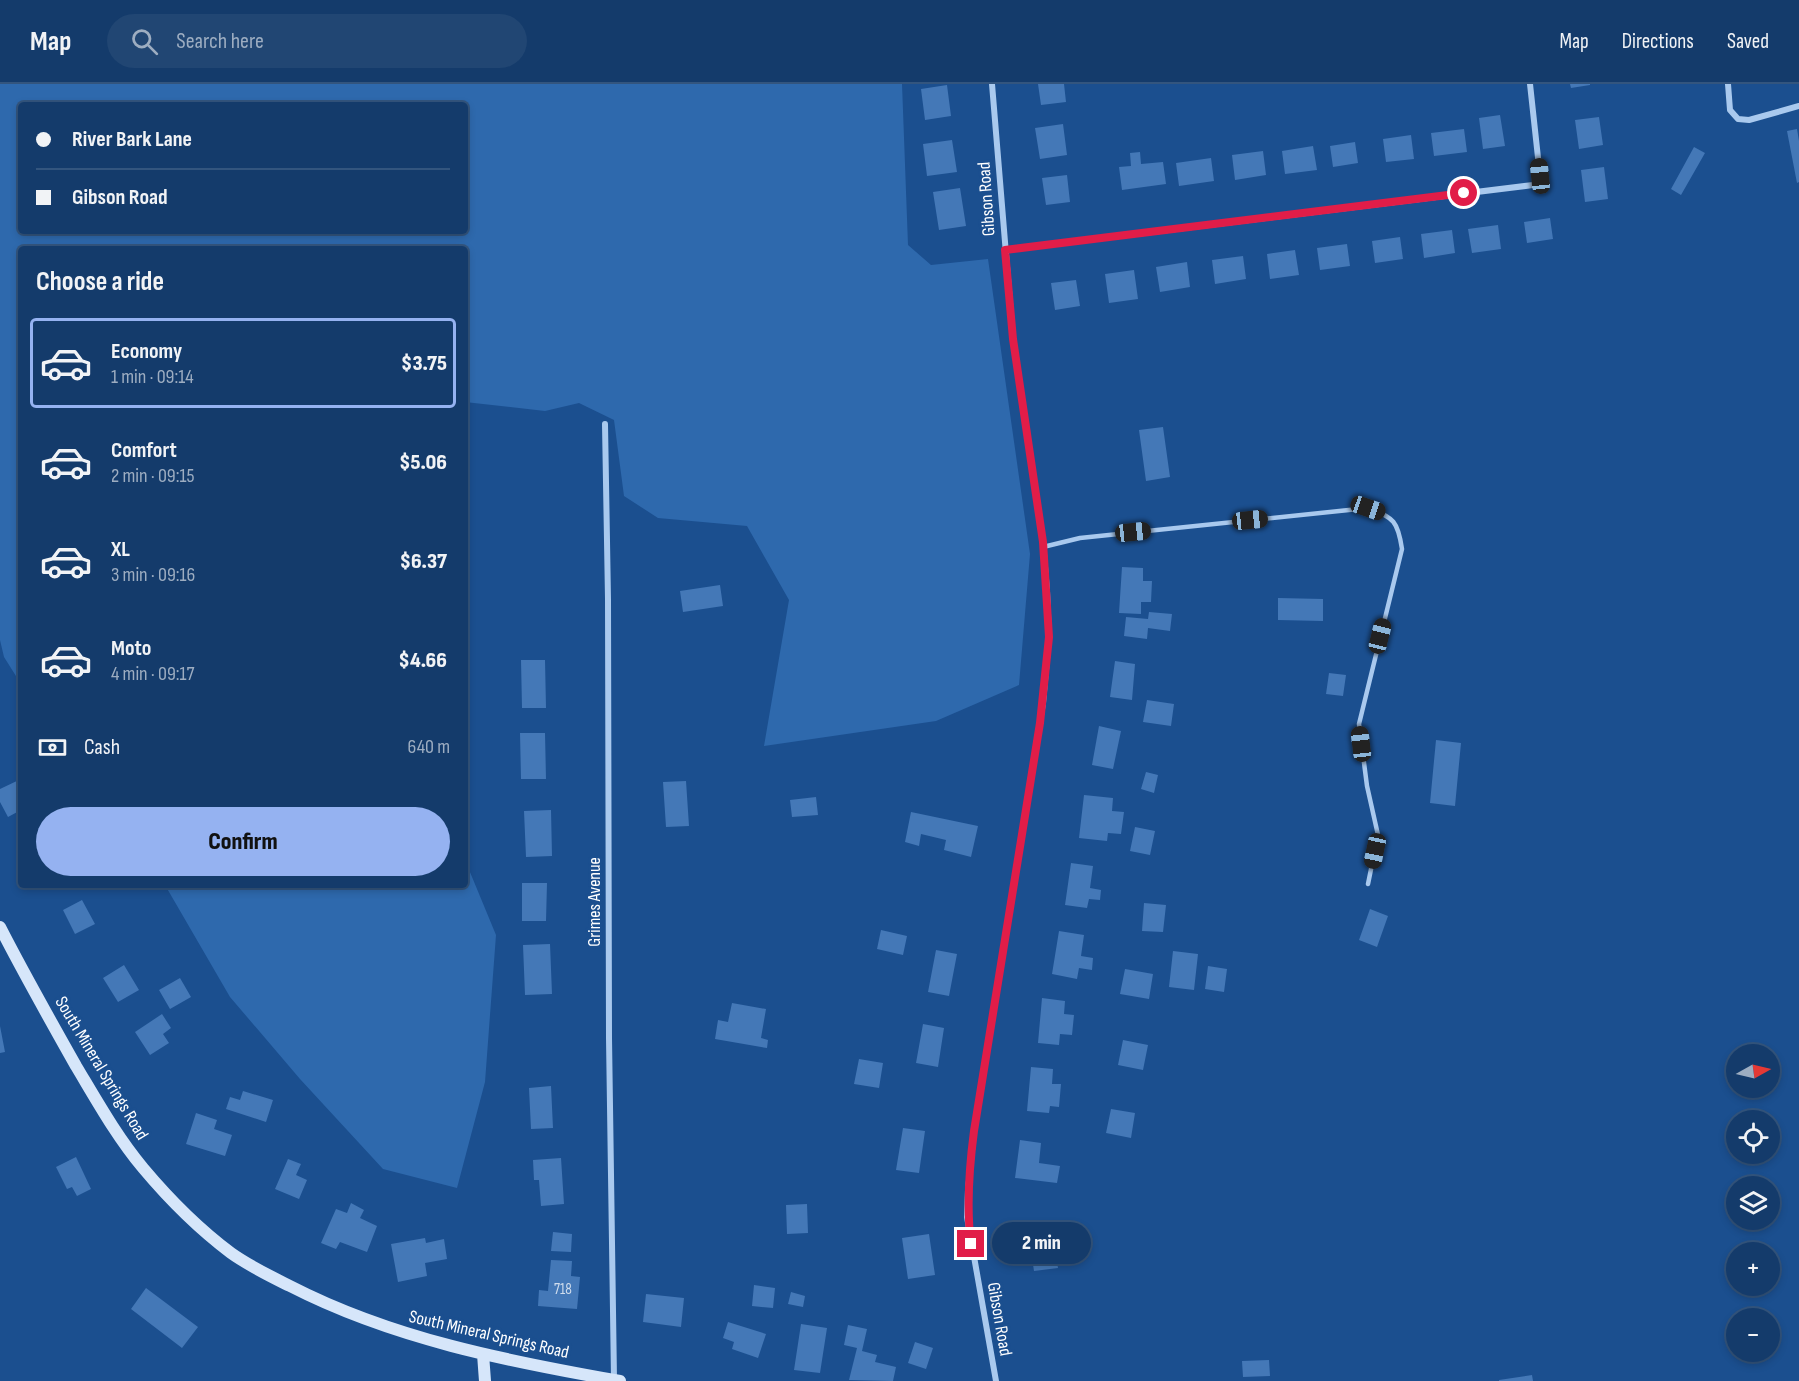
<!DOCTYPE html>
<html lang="en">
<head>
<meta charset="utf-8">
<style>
  body { margin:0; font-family:"Sofia Sans Condensed",sans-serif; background:#214673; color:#f1f3f6; height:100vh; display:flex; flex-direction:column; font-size:22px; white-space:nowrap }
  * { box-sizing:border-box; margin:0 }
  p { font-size:20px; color:#9dadc1 }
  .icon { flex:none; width:33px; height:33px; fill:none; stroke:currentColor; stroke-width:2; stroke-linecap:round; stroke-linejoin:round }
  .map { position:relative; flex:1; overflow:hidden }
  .details { position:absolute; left:18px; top:162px; width:450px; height:642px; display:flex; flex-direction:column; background:#143b6b; border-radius:6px; box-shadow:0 3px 9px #0003,0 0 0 2px #33557e }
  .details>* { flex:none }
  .hud { position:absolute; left:18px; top:18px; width:450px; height:132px; border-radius:6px; box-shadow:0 3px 9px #0003,0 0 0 2px #33557e; display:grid; align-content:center; height:132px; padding:0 18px; background:#143b6b }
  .needle { width:39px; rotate:82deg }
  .tools { position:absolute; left:1726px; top:960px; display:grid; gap:12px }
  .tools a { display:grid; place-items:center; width:54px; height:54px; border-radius:50%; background:#143b6b; box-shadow:0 3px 9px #0003,0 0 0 2px #33557e; font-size:30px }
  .end { position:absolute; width:27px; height:27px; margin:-14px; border:8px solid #e11d48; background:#fff; box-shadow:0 0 0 3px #fff }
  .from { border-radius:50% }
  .bubble { position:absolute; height:42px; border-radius:21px; background:#143b6b; box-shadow:0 3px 9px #0003,0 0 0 2px #33557e; font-size:20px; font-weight:800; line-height:42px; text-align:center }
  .car { position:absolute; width:18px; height:36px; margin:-18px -9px; border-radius:8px; box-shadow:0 0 4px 2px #0007; background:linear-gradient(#222 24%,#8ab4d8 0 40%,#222 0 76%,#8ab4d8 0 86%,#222 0) }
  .hud b { display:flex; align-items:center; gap:21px; height:57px; font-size:22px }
  .hud b+b { border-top:2px solid #33557e }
  .hud i { width:15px; height:15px; background:#f1f3f6 }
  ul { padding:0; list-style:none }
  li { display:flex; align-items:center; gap:18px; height:90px; margin:0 12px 9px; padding:0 6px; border:3px solid transparent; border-radius:6px }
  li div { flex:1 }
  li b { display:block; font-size:22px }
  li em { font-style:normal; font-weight:800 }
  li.on { border-color:#95b2f1 }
  li>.icon { width:54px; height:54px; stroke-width:1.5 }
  h2 { padding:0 18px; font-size:27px; line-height:72px }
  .pay { display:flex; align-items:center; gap:15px; height:66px; padding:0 18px; font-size:22px }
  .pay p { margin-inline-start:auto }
  .action { display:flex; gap:12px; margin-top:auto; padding:12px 18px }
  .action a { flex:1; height:69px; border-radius:36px; background:#95b2f1; color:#111; font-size:24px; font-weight:800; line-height:69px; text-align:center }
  header { display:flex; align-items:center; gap:36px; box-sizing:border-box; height:84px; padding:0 30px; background:#143b6b; border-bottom:2px solid #33557e }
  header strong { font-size:28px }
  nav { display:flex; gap:33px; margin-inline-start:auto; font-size:21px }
  .search { width:420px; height:54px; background:#214673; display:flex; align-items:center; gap:15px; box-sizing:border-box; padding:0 21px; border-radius:33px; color:#9dadc1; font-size:22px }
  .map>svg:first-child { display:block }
</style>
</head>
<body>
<header>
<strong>Map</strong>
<div class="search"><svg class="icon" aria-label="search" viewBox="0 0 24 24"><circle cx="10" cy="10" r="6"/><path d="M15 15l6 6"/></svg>Search here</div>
<nav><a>Map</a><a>Directions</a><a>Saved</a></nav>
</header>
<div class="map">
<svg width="1799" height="1297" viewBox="0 0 1799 1297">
  <rect width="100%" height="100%" fill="#1b4f8f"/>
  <!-- green -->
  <path fill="#2e69ad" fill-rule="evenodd" d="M 0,0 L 902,0 L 908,161 L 931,181 L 988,175 L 1030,470 L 1019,601 L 936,637 L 764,662 L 789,516 L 747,442 L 658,434 L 624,412 L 614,336 L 579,319 L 545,327 L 465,318 L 465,165 L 21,165 L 21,600 L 4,573 L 0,556 ZM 21,21 L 465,21 L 465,147 L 21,147 Z
    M 465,776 L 496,851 L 485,998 L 457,1104 L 383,1085 L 300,995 L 230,913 L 165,801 L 465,801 Z"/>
  <!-- building -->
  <path fill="#4478b7" d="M 1038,0 L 1064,0 L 1066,18 L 1041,21 Z
    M 1570,0 L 1590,0 L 1590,1 L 1571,4 Z
    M 947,1 L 951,32 L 925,36 L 921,5 Z
    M 1500,31 L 1505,62 L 1483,65 L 1479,34 Z
    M 1599,33 L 1603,61 L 1579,65 L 1575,36 Z
    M 1063,40 L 1067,71 L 1040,75 L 1035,44 Z
    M 1464,45 L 1467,68 L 1434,72 L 1431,49 Z
    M 1797,45 L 1799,57 L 1799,98 L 1797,99 L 1787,47 Z
    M 1411,51 L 1414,75 L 1386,78 L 1383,55 Z
    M 952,56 L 957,88 L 927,92 L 923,60 Z
    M 1355,58 L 1358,79 L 1333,83 L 1330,62 Z
    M 1313,62 L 1317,86 L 1285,90 L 1282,67 Z
    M 1694,63 L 1705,69 L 1681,111 L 1671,105 Z
    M 1263,67 L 1266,91 L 1235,96 L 1232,71 Z
    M 1140,68 L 1141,80 L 1163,78 L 1166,100 L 1122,106 L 1119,83 L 1131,82 L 1130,69 Z
    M 1211,74 L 1214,97 L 1179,102 L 1176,79 Z
    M 1604,83 L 1608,115 L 1585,118 L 1581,86 Z
    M 1067,91 L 1070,118 L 1046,121 L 1042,94 Z
    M 960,104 L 966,142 L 939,146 L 933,108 Z
    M 1550,134 L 1553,155 L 1527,159 L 1524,138 Z
    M 1498,141 L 1501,165 L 1472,169 L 1468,145 Z
    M 1452,146 L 1455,169 L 1424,174 L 1421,150 Z
    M 1400,153 L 1403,175 L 1375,179 L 1372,157 Z
    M 1347,160 L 1350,182 L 1320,186 L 1317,164 Z
    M 1295,166 L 1299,191 L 1270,195 L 1267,170 Z
    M 1243,172 L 1246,195 L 1215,200 L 1212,176 Z
    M 1187,178 L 1190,203 L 1160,208 L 1156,183 Z
    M 1134,186 L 1138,215 L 1109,219 L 1105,190 Z
    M 1076,196 L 1080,222 L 1055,226 L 1051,199 Z
    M 1163,343 L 1170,393 L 1146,397 L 1139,346 Z
    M 1122,483 L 1143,484 L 1143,497 L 1152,497 L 1151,518 L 1141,518 L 1141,530 L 1119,529 Z
    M 720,501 L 723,522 L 683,528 L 680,507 Z
    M 1278,514 L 1323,515 L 1323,537 L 1278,536 Z
    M 1149,528 L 1172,530 L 1170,547 L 1148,544 L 1147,555 L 1124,552 L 1126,533 L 1148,535 Z
    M 521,576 L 545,576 L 546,624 L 522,624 Z
    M 1115,577 L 1135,580 L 1132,616 L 1110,613 Z
    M 1329,589 L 1346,591 L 1343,612 L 1326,610 Z
    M 1147,616 L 1174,620 L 1171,642 L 1143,638 Z
    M 1099,642 L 1121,647 L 1113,685 L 1092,681 Z
    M 520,649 L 545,649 L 546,695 L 521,695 Z
    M 1436,656 L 1461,659 L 1455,722 L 1430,719 Z
    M 1146,688 L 1158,691 L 1154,709 L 1141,705 Z
    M 21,695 L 21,726 L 8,733 L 0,718 L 0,705 Z
    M 686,697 L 689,742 L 666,743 L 663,698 Z
    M 1084,711 L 1113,714 L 1112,727 L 1124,728 L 1121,750 L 1108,749 L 1107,757 L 1079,754 Z
    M 816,713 L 818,731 L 792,733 L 790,716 Z
    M 551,726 L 552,772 L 526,773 L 524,727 Z
    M 911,728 L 978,742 L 971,773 L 944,766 L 946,756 L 921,750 L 919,762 L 905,758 Z
    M 1135,743 L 1155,747 L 1150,771 L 1130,767 Z
    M 1071,779 L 1093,782 L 1090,804 L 1101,806 L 1100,816 L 1089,815 L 1087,824 L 1065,821 Z
    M 522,799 L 547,799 L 546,837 L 522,837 Z
    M 82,816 L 95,840 L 75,850 L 63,826 Z
    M 1144,819 L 1166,821 L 1163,848 L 1142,847 Z
    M 1370,825 L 1388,832 L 1377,863 L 1359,856 Z
    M 881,846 L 907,852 L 903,871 L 877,865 Z
    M 1059,847 L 1084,851 L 1081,872 L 1093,874 L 1092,886 L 1079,884 L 1077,895 L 1052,890 Z
    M 550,860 L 552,910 L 525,911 L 523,861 Z
    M 936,866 L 957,870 L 949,912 L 928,908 Z
    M 1173,867 L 1198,870 L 1194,906 L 1169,903 Z
    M 124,881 L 139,906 L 118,918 L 103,894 Z
    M 1208,882 L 1227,885 L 1224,908 L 1205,905 Z
    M 1125,885 L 1153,890 L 1149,915 L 1120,910 Z
    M 180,894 L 191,913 L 170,925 L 159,906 Z
    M 1042,914 L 1065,917 L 1064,930 L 1074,931 L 1072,951 L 1060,950 L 1059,961 L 1038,959 Z
    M 732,919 L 766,925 L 761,954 L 768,956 L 767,964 L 715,955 L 718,936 L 728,938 Z
    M 162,930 L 171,944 L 163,950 L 169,959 L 150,971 L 135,948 Z
    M 923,940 L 944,944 L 938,983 L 916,979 Z
    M 0,942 L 5,968 L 0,969 Z
    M 1123,956 L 1148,961 L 1143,986 L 1118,981 Z
    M 859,975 L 883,979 L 879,1004 L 854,1000 Z
    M 1031,983 L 1053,985 L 1052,1000 L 1061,1000 L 1059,1023 L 1050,1022 L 1049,1029 L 1027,1027 Z
    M 551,1002 L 553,1044 L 531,1045 L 529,1004 Z
    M 243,1007 L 273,1016 L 266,1038 L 226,1025 L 230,1013 L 240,1016 Z
    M 1111,1025 L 1135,1029 L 1131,1054 L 1106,1049 Z
    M 196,1029 L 217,1036 L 214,1045 L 232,1051 L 225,1072 L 186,1060 Z
    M 903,1044 L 925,1047 L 919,1089 L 896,1086 Z
    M 1020,1056 L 1041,1059 L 1039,1079 L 1060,1082 L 1057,1099 L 1015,1094 Z
    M 76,1073 L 91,1105 L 77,1112 L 72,1103 L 67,1105 L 56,1083 Z
    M 561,1074 L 564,1120 L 541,1122 L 539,1096 L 534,1096 L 533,1076 Z
    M 288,1075 L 301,1080 L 296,1091 L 307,1096 L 299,1115 L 275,1105 Z
    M 351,1119 L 364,1126 L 360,1134 L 377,1142 L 367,1168 L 340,1158 L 336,1165 L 321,1159 L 336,1125 L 347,1129 Z
    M 807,1120 L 808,1149 L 787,1150 L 786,1121 Z
    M 1063,1143 L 1065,1157 L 1054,1159 L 1058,1184 L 1034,1187 L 1028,1148 Z
    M 553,1148 L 572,1150 L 571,1168 L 551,1167 Z
    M 929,1150 L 935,1191 L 908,1195 L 902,1154 Z
    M 425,1154 L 426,1159 L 444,1155 L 447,1175 L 425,1179 L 427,1192 L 398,1198 L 391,1160 Z
    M 551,1176 L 572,1177 L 571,1192 L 580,1193 L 577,1225 L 538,1222 L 539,1206 L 548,1207 Z
    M 754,1201 L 775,1204 L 773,1224 L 752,1222 Z
    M 146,1204 L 198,1243 L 182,1264 L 131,1225 Z
    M 791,1208 L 805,1212 L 803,1223 L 788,1220 Z
    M 646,1210 L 684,1214 L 681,1243 L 643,1238 Z
    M 728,1238 L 766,1250 L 758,1274 L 732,1265 L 734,1258 L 723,1254 Z
    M 801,1240 L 827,1244 L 820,1289 L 794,1286 Z
    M 848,1241 L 867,1245 L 862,1267 L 877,1271 L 875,1278 L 896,1283 L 893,1297 L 849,1296 L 857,1264 L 844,1261 Z
    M 915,1258 L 933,1264 L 926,1285 L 908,1279 Z
    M 1269,1276 L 1270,1292 L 1243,1293 L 1242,1277 Z
    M 1532,1291 L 1533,1297 L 1499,1297 L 1499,1296 Z"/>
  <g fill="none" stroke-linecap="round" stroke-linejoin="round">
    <!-- lane -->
    <path stroke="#a9c9ee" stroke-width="4.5" d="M 1043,463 L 1080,454 L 1368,424 C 1394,433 1398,438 1402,465 L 1359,640 L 1367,702 L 1378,751 L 1368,800"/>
    <!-- street -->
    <path stroke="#a9c9ee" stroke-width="6" d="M 992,0 L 1013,255 L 1043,458 L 1047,507 L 1049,553 L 1043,619 L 974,1047 L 968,1106 L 967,1133 L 996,1297
      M 1728,0 L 1730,26 L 1738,35 L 1749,36 L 1799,22
      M 1005,166 L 1533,101 L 1537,98 L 1540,92 L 1530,0
      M 605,340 L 608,515 L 609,954 L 614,1295"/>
    <!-- secondary -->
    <path stroke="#d6e6fa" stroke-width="12" d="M 0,843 C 24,890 50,936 76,982 C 97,1017 117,1053 143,1084 C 169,1115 199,1145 231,1169 C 249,1182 270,1192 290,1202 C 393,1255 507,1277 620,1297
      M 483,1270 L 485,1297"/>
  </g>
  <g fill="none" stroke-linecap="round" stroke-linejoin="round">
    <!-- route -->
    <path stroke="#e11d48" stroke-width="8" d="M 971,1160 C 966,1122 969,1085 974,1047 L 1040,639 L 1049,553 L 1043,458 L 1013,255 L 1005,166 L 1464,109"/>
  </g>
  <g text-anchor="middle" stroke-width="6" stroke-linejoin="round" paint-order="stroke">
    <!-- number labels -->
    <g font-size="15" fill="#d0dded">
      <text x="563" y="1210">718</text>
    </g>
    <!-- street labels -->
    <g font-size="18" fill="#fff" stroke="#1b4f8f">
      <text transform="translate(986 115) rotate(-94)" y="6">Gibson Road</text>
      <text transform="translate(594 818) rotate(-90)" y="6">Grimes Avenue</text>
      <text transform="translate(102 984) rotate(59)" y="6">South Mineral Springs Road</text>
      <text transform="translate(1000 1235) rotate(80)" y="6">Gibson Road</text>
      <text transform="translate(489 1250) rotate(13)" y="6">South Mineral Springs Road</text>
    </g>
  </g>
</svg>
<div class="tools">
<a><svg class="needle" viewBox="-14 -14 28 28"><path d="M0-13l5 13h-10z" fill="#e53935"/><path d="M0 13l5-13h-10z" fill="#9dadc1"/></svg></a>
<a><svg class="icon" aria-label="locate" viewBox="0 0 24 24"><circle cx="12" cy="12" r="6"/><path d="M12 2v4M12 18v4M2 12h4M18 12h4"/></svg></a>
<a><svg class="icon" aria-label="layers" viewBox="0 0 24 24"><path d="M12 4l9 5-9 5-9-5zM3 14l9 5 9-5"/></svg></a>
<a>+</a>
<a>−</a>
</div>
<i class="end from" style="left:1464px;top:109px"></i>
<i class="end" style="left:971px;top:1160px"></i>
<div class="bubble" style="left:992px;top:1138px;width:99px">2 min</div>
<i class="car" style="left:1540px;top:92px;rotate:354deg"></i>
<i class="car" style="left:1368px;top:424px;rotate:109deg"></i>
<i class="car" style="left:1250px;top:436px;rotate:84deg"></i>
<i class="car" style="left:1133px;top:448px;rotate:84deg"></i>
<i class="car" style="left:1380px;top:552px;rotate:14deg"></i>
<i class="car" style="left:1361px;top:660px;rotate:353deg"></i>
<i class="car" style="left:1375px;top:767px;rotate:192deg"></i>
<div class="hud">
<b><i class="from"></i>River Bark Lane</b>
<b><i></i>Gibson Road</b>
</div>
<section class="details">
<h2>Choose a ride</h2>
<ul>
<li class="on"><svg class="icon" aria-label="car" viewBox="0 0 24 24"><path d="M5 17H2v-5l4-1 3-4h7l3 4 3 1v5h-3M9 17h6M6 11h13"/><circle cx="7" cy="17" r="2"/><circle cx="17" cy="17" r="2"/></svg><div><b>Economy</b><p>1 min · 09:14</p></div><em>$3.75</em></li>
<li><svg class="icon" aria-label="car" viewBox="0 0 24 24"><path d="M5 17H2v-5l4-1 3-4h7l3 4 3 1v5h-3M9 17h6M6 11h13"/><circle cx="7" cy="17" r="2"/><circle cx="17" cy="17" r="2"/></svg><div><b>Comfort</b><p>2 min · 09:15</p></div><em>$5.06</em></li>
<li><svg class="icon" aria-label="car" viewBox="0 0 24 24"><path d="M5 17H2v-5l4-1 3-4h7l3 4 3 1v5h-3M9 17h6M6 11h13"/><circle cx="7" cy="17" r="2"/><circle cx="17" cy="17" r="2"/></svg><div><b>XL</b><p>3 min · 09:16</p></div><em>$6.37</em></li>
<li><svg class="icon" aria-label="car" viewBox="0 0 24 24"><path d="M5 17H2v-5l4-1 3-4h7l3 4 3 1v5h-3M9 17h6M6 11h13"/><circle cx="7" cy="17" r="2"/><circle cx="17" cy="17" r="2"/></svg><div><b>Moto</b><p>4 min · 09:17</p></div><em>$4.66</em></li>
</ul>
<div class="pay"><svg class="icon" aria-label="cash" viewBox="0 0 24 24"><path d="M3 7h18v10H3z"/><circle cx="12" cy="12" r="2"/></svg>Cash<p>640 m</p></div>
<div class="action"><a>Confirm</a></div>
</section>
</div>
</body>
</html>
